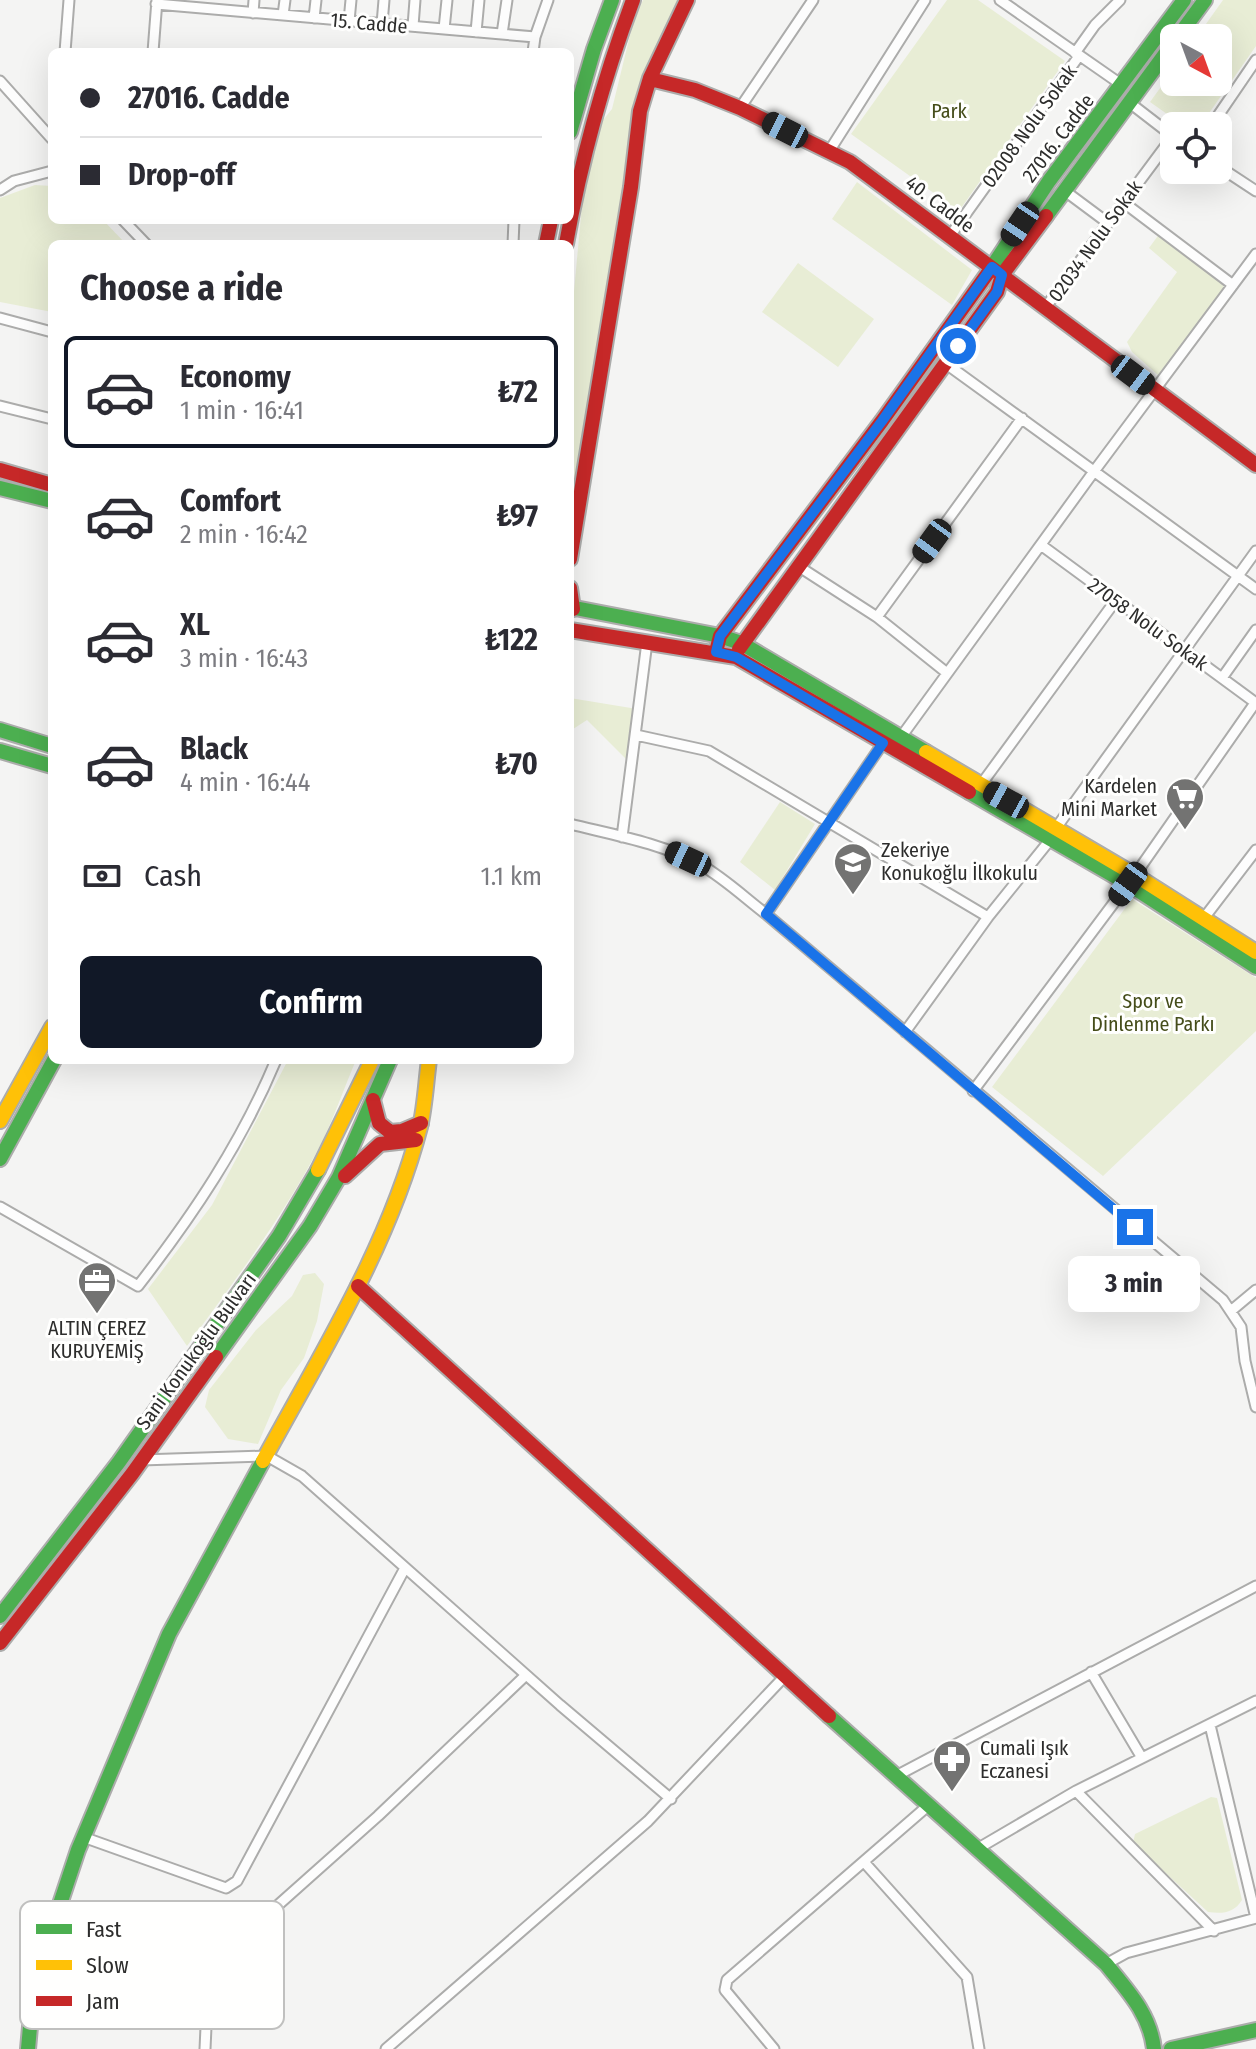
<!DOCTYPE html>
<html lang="en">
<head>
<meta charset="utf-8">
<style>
  body { margin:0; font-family:"Fira Sans Condensed",sans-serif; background:#f7f7f7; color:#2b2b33; height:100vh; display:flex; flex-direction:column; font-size:30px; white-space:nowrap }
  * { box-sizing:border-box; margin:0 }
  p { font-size:26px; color:#7c7c81 }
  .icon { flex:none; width:44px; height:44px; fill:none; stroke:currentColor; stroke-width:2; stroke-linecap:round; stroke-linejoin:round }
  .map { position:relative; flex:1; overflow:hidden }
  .details { position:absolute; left:48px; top:240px; width:526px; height:824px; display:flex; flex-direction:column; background:#fff; border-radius:12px; box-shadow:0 8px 32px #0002 }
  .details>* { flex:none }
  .guide { position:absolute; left:48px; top:48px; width:526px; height:176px; border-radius:12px; box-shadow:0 8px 32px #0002; display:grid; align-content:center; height:176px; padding:0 32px; background:#fff }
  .needle { width:52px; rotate:139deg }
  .tools { position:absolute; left:1160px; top:24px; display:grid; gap:16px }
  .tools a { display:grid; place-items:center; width:72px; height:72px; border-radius:12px; background:#fff; box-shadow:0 8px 32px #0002; font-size:40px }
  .end { position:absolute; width:36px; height:36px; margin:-18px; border:10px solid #1a73e8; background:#fff; box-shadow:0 0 0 4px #fff }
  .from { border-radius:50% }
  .bubble { position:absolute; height:56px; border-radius:12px; background:#fff; box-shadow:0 8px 32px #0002; font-size:26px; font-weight:700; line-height:56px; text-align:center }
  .car { position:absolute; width:24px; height:48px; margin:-24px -12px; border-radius:10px; box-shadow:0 0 6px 2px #0007; background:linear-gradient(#222 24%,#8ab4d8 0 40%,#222 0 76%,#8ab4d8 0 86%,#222 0) }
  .guide b { display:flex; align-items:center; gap:28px; height:76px; font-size:30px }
  .guide b+b { border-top:2px solid #e1e1e2 }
  .guide i { width:20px; height:20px; background:#2b2b33 }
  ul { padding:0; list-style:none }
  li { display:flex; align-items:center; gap:24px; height:112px; margin:0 16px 12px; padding:0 16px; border:4px solid transparent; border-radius:12px }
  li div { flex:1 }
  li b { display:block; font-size:30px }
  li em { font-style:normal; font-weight:700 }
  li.current { border-color:#111827 }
  li>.icon { width:72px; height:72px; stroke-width:1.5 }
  h2 { padding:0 32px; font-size:36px; line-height:96px }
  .pay { display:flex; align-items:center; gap:20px; height:88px; padding:0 32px; font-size:30px }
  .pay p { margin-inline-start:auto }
  .cta { display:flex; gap:16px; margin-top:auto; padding:16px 32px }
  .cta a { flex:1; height:92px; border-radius:12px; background:#111827; color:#fff; font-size:32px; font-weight:700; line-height:92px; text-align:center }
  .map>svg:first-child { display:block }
</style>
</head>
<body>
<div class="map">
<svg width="1256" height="2049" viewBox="0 0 1256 2049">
  <rect width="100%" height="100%" fill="#f4f4f3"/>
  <!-- green -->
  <path fill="#e8edd5" d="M 643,0 L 678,0 L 640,84 L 632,120 L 612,272 L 570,515 L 570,335 L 584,183 L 599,125 L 612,109 L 633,23 Z
    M 947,0 L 978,0 L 1065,61 L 959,211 L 851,134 Z
    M 1223,0 L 1256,0 L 1256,46 L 1200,126 L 1184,126 L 1150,102 L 1174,69 L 1174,82 L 1218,82 L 1218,38 L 1196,38 Z
    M 857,182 L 972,270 L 952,305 L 832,219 Z
    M 35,185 L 52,186 L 52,220 L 103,220 L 126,244 L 52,244 L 52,312 L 0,302 L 0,198 Z
    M 1160,233 L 1219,278 L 1224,287 L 1159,376 L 1132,352 L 1127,342 L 1177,272 L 1149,248 Z
    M 798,263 L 874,319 L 838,367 L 762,312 Z
    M 570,698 L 637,709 L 626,759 L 587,720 L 570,731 Z
    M 780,802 L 815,824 L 775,890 L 740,862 Z
    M 1132,899 L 1256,978 L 1256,1031 L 1103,1176 L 992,1087 Z
    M 288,1060 L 356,1060 C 345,1086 335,1114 323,1140 C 286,1213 235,1280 187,1346 L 148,1289 L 212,1205 Z
    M 315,1273 L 324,1284 L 317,1321 L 304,1358 L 281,1390 L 258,1444 L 228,1439 L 205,1407 L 209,1390 L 256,1330 L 292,1296 L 303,1275 Z
    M 1211,1797 L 1217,1798 L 1242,1900 C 1234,1913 1223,1914 1208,1912 L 1133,1843 L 1135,1834 Z"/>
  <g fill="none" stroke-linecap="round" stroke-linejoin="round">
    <!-- street casing -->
    <g stroke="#acacab" stroke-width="13">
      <path id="street" d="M 1000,0 L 1122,85
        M 156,4 L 535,37
        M 253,13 L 254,0
        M 283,15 L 285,0
        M 314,18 L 316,0
        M 349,21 L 351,0
        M 382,24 L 384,0
        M 413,26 L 415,0
        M 444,29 L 447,0
        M 476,32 L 479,0
        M 502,34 L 507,0
        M 65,52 L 69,0
        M 153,52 L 157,0
        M 533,52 L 535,37 L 548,0
        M 1075,53 L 1095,25 L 1120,0
        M 0,81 L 52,139
        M 1130,103 L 1174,137
        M 740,108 L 813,0
        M 1211,126 L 1256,60
        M 828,153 L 925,0
        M 1218,166 L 1256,191
        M 0,190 L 14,181 L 52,171
        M 1065,191 L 1108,223
        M 1123,202 L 1233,285
        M 123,220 L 146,244
        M 950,236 L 1079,56
        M 513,244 L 514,220
        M 1045,308 L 1173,136
        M 0,318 L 52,332
        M 945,363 L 1256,589
        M 0,406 L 52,419
        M 1041,545 L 1256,703
        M 798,566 L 877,617 L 947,673
        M 877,617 L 1022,418
        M 1222,678 L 1256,630
        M 636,735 L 709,751 L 988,917
        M 901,737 L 1095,470 L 1256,254
        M 980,786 L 1116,600
        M 570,824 C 614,835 661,843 701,865 C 724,878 745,898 766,914 L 1223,1300 L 1241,1327 L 1245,1361 L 1256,1407
        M 1056,828 L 1256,551
        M 622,837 L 647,642
        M 1135,875 L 1255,703
        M 766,914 L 883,743
        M 1204,918 L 1256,850
        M 905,1032 L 988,917 L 1050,840
        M 973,1091 L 1128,884
        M 0,1207 L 138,1286 C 193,1215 241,1144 276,1060
        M 1232,1310 L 1256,1290
        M 141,1460 L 267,1456 L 302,1476 L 560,1705 L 671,1799
        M 1091,1672 L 1142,1758
        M 1210,1725 L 1256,1918
        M 896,1776 L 1256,1586
        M 1076,1791 L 1214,1931
        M 83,1837 L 226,1888 L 237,1881 L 405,1568
        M 977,1849 L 1076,1791 L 1256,1701
        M 864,1862 L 967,1977 L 979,2049
        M 1106,1964 L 1126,1953 L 1256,1918
        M 205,2049 L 208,1983 L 222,1955 L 378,1816 L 526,1675
        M 386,2049 L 648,1821 L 784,1677
        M 774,2049 L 725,1990 L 727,1980 L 930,1804"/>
    </g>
    <!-- fast casing -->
    <g stroke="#acacab" stroke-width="18">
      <path id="fast" d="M 1177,38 L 1205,0
        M 570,132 L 594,49 L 612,0
        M 1046,216 L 1174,42
        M 988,273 L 1049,181 L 1184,0
        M 0,488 L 52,501
        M 570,607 L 720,636 L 741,643 L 926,752
        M 0,730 L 52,746
        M 0,751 L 52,766
        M 969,792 L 1128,884 L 1256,967
        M 0,1159 L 54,1060
        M 216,1357 L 310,1226 L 339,1177 L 390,1060
        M 0,1616 L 119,1462 L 279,1236 L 318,1170
        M 829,1716 L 1106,1964 C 1128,1991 1150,2014 1154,2049
        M 28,2049 L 31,2016 L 42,1958 L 78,1850 L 169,1634 L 263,1461
        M 1171,2049 L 1256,2030"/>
    </g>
    <!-- slow casing -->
    <g stroke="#acacab" stroke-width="18">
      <path id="slow" d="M 926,752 L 1135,875 L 1256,952
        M 0,1121 L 52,1027
        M 318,1170 L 372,1060
        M 263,1461 C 321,1354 389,1246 420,1127 C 425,1106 426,1082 429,1060"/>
    </g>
    <!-- jam casing -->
    <g stroke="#acacab" stroke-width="18">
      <path id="jam" d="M 650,79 L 695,90 L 740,108 L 850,162 L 1256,465
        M 546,244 L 551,220
        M 566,244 C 581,160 603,80 633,0
        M 0,470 L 52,485
        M 570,534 L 573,531
        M 570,559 L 631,187 L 640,111 L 650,78 L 687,0
        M 570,588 L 573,609
        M 570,630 L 736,657 L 969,792
        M 739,649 L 997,292 L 1002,275 L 1046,216
        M 716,652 L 720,636 L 882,421 L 988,273
        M 373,1100 L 379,1123 L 390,1132 L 402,1131 L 421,1123
        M 345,1176 L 380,1144 L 416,1140
        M 358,1286 L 829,1716
        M 0,1643 L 132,1474 L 216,1357"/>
    </g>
    <!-- street -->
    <use href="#street" stroke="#fdfdfd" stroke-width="9"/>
    <!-- fast -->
    <use href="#fast" stroke="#4caf50" stroke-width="14"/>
    <!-- slow -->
    <use href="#slow" stroke="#ffc107" stroke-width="14"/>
    <!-- jam -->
    <use href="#jam" stroke="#c62828" stroke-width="14"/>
  </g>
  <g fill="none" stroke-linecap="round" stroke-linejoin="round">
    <!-- route -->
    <path stroke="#1a73e8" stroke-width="10" d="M 958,346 L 997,292 L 1002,275 L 992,267 L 882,421 L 720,636 L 716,652 L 736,657 L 883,743 L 766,914 L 1135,1227"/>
  </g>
  <!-- icons -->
  <defs>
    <g id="supermarket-pin" transform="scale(2)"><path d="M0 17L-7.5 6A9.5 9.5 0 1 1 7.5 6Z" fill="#737372" stroke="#fffffe"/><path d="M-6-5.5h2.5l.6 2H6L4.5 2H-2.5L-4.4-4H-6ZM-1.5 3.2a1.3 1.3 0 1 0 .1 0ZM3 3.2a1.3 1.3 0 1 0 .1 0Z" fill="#fff"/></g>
    <g id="school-pin" transform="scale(2)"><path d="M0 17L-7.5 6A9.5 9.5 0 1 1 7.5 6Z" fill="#737372" stroke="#fffffe"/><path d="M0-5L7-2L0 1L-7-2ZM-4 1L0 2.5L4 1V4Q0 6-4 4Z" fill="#fff"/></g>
    <g id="office-pin" transform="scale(2)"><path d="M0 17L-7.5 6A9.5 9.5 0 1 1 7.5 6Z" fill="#737372" stroke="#fffffe"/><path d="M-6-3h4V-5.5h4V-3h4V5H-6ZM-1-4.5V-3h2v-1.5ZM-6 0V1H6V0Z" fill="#fff"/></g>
    <g id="pharmacy-pin" transform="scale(2)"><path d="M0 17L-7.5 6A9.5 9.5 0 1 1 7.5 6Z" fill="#737372" stroke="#fffffe"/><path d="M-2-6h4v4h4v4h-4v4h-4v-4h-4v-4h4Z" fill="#fff"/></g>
  </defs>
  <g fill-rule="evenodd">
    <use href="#supermarket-pin" x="1185" y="797"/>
    <use href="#school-pin" x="853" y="862"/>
    <use href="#office-pin" x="97" y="1281"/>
    <use href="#pharmacy-pin" x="952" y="1759"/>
  </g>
  <g text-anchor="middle" stroke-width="6" stroke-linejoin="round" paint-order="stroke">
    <!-- street labels -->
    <g font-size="20" fill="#2d2d2c" stroke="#fffffe">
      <text transform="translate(369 23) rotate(5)" y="7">15. Cadde</text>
      <text transform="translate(1029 126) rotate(-54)" y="7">02008 Nolu Sokak</text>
      <text transform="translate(1058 138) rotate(-53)" y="7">27016. Cadde</text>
      <text transform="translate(940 204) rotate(37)" y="7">40. Cadde</text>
      <text transform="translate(1095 241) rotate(-54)" y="7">02034 Nolu Sokak</text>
      <text transform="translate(1148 624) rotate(36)" y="7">27058 Nolu Sokak</text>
      <text transform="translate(196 1351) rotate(-54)" y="7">Sani Konukoğlu Bulvarı</text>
    </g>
    <!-- park labels -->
    <g font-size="20" fill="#454d1a" stroke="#fffffe">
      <text x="949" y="118">Park</text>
      <text x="1153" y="1008">Spor ve<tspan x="1153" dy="23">Dinlenme Parkı</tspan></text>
    </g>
    <!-- poi labels -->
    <g font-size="20" fill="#2d2d2c" stroke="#fffffe" text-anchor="start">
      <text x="1157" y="793" text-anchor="end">Kardelen<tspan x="1157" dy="23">Mini Market</tspan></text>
      <text x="881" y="857">Zekeriye<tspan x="881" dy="23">Konukoğlu İlkokulu</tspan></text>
      <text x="97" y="1335" text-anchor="middle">ALTIN ÇEREZ<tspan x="97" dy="23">KURUYEMİŞ</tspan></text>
      <text x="980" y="1755">Cumali Işık<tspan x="980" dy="23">Eczanesi</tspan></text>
    </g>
  </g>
  <!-- legend -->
  <rect x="20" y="1901" width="264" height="128" rx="12" fill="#fffffe" stroke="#c0c0bf" stroke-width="2"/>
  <rect x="36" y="1924" width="36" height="10" fill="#4caf50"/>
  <rect x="36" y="1960" width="36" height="10" fill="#ffc107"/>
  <rect x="36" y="1996" width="36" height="10" fill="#c62828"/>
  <g font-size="22" fill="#2d2d2c">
    <text x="86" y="1937">Fast</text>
    <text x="86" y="1973">Slow</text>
    <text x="86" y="2009">Jam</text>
  </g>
</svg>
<div class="tools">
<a><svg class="needle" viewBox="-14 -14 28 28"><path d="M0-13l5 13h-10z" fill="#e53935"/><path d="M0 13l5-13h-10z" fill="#7c7c81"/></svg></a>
<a><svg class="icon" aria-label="locate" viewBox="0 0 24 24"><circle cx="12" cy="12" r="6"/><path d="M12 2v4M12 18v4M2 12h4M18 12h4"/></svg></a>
</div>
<i class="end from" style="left:958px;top:346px"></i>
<i class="end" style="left:1135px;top:1227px"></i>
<div class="bubble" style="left:1068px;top:1256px;width:132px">3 min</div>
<i class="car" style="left:785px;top:130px;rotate:297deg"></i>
<i class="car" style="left:1020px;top:224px;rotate:214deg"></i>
<i class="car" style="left:1133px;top:375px;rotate:127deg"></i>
<i class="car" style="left:932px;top:541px;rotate:216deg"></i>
<i class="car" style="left:1006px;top:800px;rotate:299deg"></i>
<i class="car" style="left:688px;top:859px;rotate:295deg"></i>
<i class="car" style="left:1128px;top:884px;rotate:216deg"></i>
<div class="guide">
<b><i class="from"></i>27016. Cadde</b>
<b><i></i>Drop-off</b>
</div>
<section class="details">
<h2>Choose a ride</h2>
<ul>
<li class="current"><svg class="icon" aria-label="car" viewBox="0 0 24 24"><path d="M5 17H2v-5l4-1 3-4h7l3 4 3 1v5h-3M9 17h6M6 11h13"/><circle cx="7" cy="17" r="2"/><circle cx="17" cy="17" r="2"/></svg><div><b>Economy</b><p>1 min · 16:41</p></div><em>₺72</em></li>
<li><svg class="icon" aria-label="car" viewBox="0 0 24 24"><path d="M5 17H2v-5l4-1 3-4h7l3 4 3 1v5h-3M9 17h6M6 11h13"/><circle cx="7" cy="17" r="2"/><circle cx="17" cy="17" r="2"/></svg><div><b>Comfort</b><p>2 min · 16:42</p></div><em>₺97</em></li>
<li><svg class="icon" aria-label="car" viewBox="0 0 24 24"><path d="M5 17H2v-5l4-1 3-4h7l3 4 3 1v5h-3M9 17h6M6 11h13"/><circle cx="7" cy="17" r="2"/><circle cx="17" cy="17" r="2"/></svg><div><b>XL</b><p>3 min · 16:43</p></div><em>₺122</em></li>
<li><svg class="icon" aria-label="car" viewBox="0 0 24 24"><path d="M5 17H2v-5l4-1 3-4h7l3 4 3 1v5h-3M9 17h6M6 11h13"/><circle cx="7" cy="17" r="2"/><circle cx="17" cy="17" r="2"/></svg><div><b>Black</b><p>4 min · 16:44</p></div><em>₺70</em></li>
</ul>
<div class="pay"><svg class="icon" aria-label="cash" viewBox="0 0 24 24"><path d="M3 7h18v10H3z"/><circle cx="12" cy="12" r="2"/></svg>Cash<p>1.1 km</p></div>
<div class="cta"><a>Confirm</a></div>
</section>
</div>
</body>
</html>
